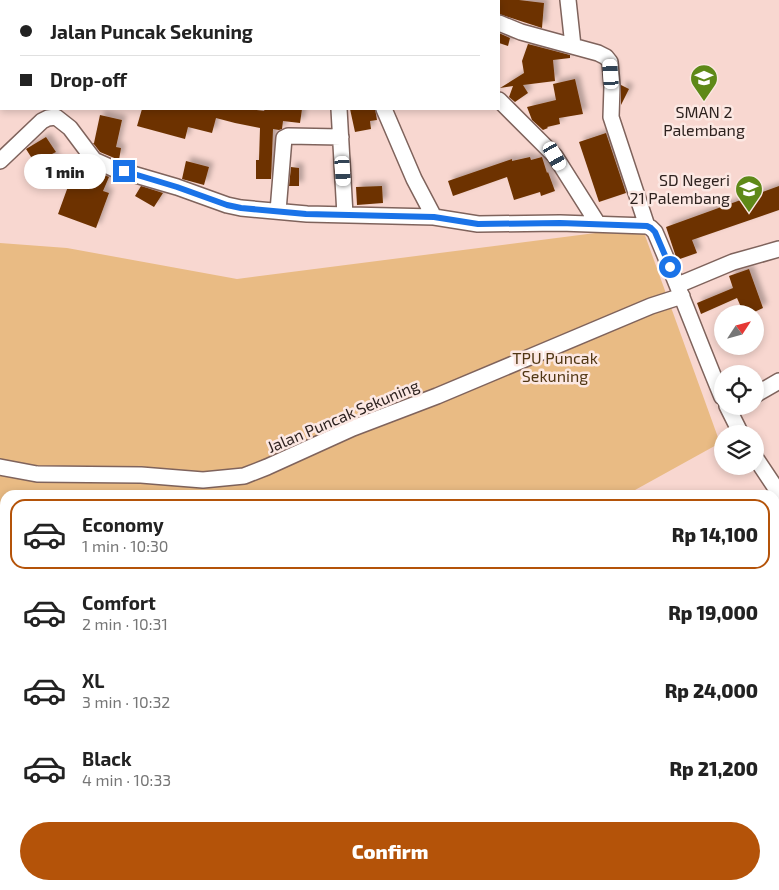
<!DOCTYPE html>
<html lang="en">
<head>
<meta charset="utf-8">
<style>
  body { margin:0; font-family:"Exo 2",sans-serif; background:#f2f2f2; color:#222; height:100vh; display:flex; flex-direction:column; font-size:19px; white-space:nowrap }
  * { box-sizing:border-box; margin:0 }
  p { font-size:16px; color:#767676 }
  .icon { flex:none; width:28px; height:28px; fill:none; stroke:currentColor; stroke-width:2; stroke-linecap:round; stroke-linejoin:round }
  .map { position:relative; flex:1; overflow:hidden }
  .sheet { position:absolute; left:0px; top:490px; width:780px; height:400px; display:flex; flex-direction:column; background:#fff; border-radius:15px 15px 0 0; box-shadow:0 2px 8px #0003 }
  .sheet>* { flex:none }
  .guide { position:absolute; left:0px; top:0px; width:500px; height:110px; box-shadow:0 2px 8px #0003; display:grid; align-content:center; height:110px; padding:0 20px; background:#fff }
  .needle { width:32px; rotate:54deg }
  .controls { position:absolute; left:714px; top:305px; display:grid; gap:10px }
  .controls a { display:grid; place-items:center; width:50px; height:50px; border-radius:50%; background:#fff; box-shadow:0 2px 8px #0003; font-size:25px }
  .end { position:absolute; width:22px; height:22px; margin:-11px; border:6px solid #1a73e8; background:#fff; box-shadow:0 0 0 2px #fff }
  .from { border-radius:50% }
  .bubble { position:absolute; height:35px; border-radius:18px; background:#fff; box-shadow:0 2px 8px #0003; font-size:16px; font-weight:800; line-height:35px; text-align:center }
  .car { position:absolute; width:15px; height:30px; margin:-15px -8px; border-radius:6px; box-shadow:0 0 4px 1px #0007; background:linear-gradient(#fff 24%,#345 0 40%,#fff 0 76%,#345 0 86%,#fff 0) }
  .guide b { display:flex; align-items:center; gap:18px; height:48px; font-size:19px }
  .guide b+b { border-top:1px solid #e0e0e0 }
  .guide i { width:12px; height:12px; background:#222 }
  ul { padding:9px 0 0; list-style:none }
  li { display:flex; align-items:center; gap:15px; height:70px; margin:0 10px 8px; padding:0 10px; border:2px solid transparent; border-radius:15px }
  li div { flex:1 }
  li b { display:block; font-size:19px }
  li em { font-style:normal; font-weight:800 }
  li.active { border-color:#b45309 }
  li>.icon { width:45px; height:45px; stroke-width:1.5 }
  .primary-button { display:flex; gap:10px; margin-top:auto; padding:10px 20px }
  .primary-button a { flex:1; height:58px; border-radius:30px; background:#b45309; color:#fff; font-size:20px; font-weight:800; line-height:58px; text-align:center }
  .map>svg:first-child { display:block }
</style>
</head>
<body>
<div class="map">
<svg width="779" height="890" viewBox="0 0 779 890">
  <defs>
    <filter id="shadow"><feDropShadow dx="4.5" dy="-4.5" stdDeviation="2.5" flood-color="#0004"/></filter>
  </defs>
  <rect width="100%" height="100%" fill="#f8d7d0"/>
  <!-- green -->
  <path fill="#e9bb84" d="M 642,227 L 720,443 L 626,495 L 5,495 L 5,553 L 0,554 L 0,243 L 67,248 L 237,279 Z"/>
  <!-- building -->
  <path fill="#6d3304" filter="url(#shadow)" d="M 499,0 L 519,0 L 544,3 L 542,28 L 499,14 Z
    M 499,33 L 510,38 L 508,46 L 499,43 Z
    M 528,44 L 570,55 L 570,58 L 553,60 L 555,81 L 523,85 L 528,93 L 515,102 L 509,97 L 513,86 L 500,88 L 524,73 L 522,61 Z
    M 575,79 L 583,114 L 559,118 L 560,124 L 547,127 L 548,128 L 543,130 L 532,120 L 527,107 L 556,100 L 553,84 Z
    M 621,85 L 629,89 L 621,105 Z
    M 142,109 L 249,109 L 264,111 L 265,109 L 302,109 L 300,123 L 283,121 L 282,129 L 279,130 L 273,129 L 271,179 L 256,179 L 256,160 L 259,160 L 260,128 L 235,123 L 216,118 L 212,133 L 188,127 L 185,139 L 137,126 Z
    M 350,109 L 375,109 L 377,120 L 370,121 L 371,129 L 355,132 Z
    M 100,115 L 122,120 L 116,147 L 121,148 L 119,160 L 100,152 L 93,143 L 94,143 Z
    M 606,133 L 626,193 L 599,202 L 579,142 Z
    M 46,137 L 56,152 L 52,154 L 65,174 L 46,186 L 36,169 L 38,168 L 26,149 Z
    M 530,157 L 531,160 L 542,157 L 547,173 L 548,172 L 555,191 L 541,196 L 540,192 L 514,200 L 507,177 L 453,196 L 448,181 L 512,159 L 512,161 Z
    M 186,161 L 209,167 L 204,185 L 182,179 Z
    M 291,167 L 299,168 L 299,186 L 289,186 Z
    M 95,171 L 109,177 L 103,191 L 109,193 L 96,228 L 58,214 L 70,181 L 88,187 Z
    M 141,186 L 163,193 L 154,207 L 135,196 Z
    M 382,186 L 383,203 L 357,205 L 356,187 Z
    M 779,186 L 779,210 L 692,240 L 697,253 L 677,260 L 666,227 Z
    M 749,269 L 763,308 L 750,314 L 744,314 L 737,298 L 701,314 L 697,303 L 733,288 L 729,276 Z"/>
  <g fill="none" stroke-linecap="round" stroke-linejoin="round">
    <!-- street casing -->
    <g stroke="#7f635c" stroke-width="18">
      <path id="street" d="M 459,0 L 461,1
        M 568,0 L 573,46
        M 72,1 L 75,0
        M 391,1 L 391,0
        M 499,23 L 521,32 L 598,53 L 606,57 L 610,62 L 612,86 L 611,117 L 647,226
        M 0,27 L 1,27
        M 499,100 L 555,156 L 598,224
        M 339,109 L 345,215
        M 384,109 L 414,179 L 434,217
        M 0,161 L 42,121 L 48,118 L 56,117 L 70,128 L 94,160 L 112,168 L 177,187 L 227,205 L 241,208 L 307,214 L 434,217 L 478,224 L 560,223 L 647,226 L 651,228 L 655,232 C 679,287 699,342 722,397
        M 278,211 L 284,138 L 288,136 L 341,137
        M 678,285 L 733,262 L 779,249
        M 755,395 L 779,381
        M 727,406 L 741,434
        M 755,457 L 779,493
        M 0,467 L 37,474 L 141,475 L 203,480 L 244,476 L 267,467 L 353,428 L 437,396 L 651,306 L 682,296
        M 775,554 L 779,551
        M 0,565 L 5,565
        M 0,722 L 5,713
        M 775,837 L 779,836
        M 0,869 L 5,864
        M 442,885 L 460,890
        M 70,890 L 76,885
        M 233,890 L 237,885
        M 684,890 L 688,885"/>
    </g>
    <!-- street -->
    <use href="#street" stroke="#fff" stroke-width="15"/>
  </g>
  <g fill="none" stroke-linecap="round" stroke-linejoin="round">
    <!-- route -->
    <path stroke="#1a73e8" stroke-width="6" d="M 124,171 L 177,187 L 227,205 L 241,208 L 306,214 L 434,217 L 478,224 L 560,223 L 647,226 L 651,228 L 655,232 L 670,267"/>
  </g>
  <!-- icons -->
  <defs>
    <g id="school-pin" transform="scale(1.4375)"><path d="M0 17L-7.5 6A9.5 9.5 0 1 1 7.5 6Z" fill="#5e8918" stroke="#fce8e3"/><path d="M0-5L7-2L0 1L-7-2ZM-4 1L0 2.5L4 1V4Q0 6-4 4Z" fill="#fff"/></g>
  </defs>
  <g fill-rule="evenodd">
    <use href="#school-pin" x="704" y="78"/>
    <use href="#school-pin" x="749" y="189"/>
  </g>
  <g text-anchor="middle" stroke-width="5" stroke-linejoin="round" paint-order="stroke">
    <!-- poi labels -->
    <g font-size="16" fill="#2f2320" stroke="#fce8e3">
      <text x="704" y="118">SMAN 2<tspan x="704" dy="18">Palembang</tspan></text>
      <text x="730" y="186" text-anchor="end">SD Negeri<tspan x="730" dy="18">21 Palembang</tspan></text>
    </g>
    <!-- park labels -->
    <g font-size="16" fill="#513714" stroke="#fce8e3">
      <text x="555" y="364">TPU Puncak<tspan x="555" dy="18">Sekuning</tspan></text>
    </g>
    <!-- street labels -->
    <g font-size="16" fill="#2f2320" stroke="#fce8e3">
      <text transform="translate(343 416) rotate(-23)" y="6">Jalan Puncak Sekuning</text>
    </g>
  </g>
</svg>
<div class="controls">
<a><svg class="needle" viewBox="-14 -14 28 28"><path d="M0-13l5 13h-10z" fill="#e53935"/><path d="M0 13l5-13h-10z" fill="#767676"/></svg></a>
<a><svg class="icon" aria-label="locate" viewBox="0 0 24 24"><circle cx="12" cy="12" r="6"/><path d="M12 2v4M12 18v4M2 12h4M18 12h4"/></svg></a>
<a><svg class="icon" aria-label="layers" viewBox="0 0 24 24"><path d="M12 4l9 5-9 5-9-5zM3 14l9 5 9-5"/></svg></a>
</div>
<i class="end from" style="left:670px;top:267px"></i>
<i class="end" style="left:124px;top:171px"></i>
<div class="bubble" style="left:24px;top:154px;width:82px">1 min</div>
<i class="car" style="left:611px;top:74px;rotate:356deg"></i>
<i class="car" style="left:555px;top:156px;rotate:151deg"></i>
<i class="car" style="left:343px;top:171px;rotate:176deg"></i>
<div class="guide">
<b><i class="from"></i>Jalan Puncak Sekuning</b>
<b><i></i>Drop-off</b>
</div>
<section class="sheet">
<ul>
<li class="active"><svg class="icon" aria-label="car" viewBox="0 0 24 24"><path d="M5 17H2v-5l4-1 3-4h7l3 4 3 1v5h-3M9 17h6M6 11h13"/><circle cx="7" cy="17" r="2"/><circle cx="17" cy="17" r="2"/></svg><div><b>Economy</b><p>1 min · 10:30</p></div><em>Rp 14,100</em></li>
<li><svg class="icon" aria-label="car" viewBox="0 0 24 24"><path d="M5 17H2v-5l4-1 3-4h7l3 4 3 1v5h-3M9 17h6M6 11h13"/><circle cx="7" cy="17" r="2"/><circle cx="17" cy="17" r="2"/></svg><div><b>Comfort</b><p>2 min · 10:31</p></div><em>Rp 19,000</em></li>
<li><svg class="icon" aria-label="car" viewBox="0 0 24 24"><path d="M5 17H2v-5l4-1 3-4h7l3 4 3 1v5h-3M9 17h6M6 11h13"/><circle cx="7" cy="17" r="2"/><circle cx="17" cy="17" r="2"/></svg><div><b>XL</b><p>3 min · 10:32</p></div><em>Rp 24,000</em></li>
<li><svg class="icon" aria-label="car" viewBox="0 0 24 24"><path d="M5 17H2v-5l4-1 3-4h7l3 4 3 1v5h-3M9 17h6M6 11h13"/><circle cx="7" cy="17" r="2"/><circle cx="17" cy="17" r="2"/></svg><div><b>Black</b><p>4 min · 10:33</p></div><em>Rp 21,200</em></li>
</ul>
<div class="primary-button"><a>Confirm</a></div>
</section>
</div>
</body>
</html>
